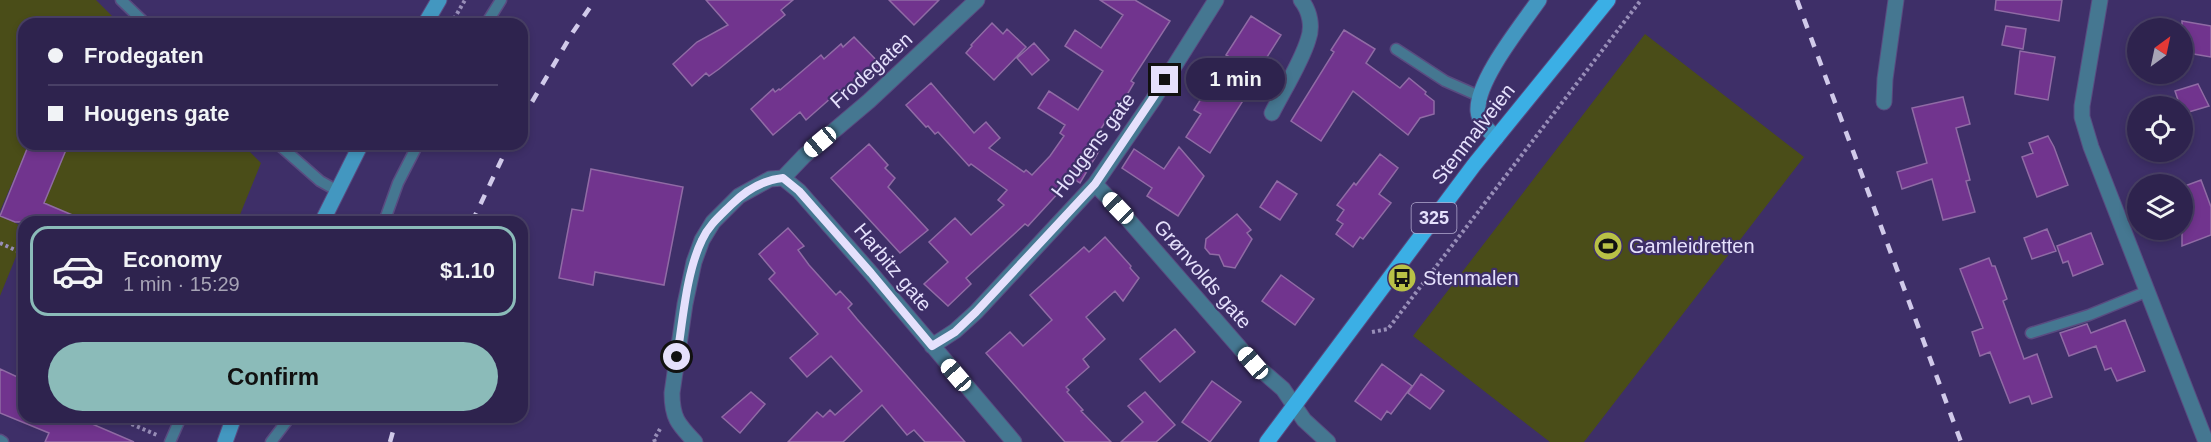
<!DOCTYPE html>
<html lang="en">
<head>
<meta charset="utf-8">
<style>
  body { margin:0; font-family:Arial,sans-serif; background:#362b55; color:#f1f3f6; height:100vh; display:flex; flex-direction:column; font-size:22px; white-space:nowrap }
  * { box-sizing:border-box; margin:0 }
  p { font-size:20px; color:#a7a4b6 }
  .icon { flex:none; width:33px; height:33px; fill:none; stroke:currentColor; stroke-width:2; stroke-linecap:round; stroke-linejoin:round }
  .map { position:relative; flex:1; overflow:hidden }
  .panel { position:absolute; left:18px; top:216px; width:510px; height:207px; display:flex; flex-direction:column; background:#2e234e; border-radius:18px; box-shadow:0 3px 9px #0003,0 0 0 2px #494066 }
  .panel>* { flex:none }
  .banner { position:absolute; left:18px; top:18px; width:510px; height:132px; border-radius:18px; box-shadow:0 3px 9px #0003,0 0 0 2px #494066; display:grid; align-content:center; height:132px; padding:0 30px; background:#2e234e }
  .needle { width:39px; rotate:33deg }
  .tools { position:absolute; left:2127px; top:18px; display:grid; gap:12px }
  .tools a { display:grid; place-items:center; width:66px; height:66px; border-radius:50%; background:#2e234e; box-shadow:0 3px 9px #0003,0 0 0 2px #494066; font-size:30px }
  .end { position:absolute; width:27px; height:27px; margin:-14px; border:8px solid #e5e0fc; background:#111; box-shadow:0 0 0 3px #111 }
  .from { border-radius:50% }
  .bubble { position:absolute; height:42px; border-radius:21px; background:#2e234e; box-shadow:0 3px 9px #0003,0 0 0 2px #494066; font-size:20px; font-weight:600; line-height:42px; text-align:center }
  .car { position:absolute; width:18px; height:36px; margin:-18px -9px; border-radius:8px; box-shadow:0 0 4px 2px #0007; background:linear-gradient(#fff 24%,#345 0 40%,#fff 0 76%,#345 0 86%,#fff 0) }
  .banner b { display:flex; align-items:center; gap:21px; height:57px; font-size:22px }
  .banner b+b { border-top:2px solid #494066 }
  .banner i { width:15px; height:15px; background:#f1f3f6 }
  ul { padding:10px 0 0; list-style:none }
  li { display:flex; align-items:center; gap:18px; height:90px; margin:0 12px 9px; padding:0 18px; border:3px solid transparent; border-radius:18px }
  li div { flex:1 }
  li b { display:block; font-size:22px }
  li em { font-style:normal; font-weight:600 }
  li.on { border-color:#8bbbb9 }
  li>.icon { width:54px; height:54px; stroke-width:1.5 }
  .primary-button { display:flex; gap:12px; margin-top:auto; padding:12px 30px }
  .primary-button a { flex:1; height:69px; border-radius:36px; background:#8bbbb9; color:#111; font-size:24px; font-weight:600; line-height:69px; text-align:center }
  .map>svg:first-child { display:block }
</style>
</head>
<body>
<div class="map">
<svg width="2211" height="442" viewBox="0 0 2211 442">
  <rect width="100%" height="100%" fill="#3e2f68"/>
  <!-- green -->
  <path fill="#4a4d18" d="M 0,0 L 96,0 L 120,24 L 24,24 L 24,144 L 29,144 L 0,211 Z
    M 1645,34 L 1804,157 L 1584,442 L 1550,442 L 1413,336 Z
    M 49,144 L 242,144 L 261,163 L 237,222 L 159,222 L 149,218 L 147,222 L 134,222 L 124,218 L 122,222 L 88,222 L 38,210 Z
    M 0,214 L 24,228 L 24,237 L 0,296 Z"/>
  <!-- building -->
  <path fill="#71348e" stroke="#906ba5" stroke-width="1.5" d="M 706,0 L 793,0 L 781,10 L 785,15 L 719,69 L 709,76 L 706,73 L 692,86 L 673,64 L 697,42 L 728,25 Z
    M 889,0 L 939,0 L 914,25 Z
    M 1100,0 L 1135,0 L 1170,21 L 1131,81 L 1134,83 L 1114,117 L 1110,115 L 1090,145 L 1099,151 L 1080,183 L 1072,178 L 1028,226 L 1025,224 L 966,278 L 971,284 L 948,306 L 924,284 L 948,262 L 929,242 L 955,218 L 971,235 L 1004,205 L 998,200 L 1007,190 L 971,164 L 969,166 L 938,132 L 935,134 L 928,126 L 926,127 L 906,105 L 931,83 L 974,133 L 986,122 L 1000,138 L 989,148 L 1024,172 L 1026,170 L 1032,175 L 1050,156 L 1064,136 L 1060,133 L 1065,125 L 1038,108 L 1049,91 L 1078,110 L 1103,71 L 1065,46 L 1075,30 L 1101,48 L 1123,15 Z
    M 1996,0 L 2062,0 L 2059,21 L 1995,10 Z
    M 1251,16 L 1281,35 L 1248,87 L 1251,88 L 1210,153 L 1186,137 L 1201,114 L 1194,110 L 1228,56 L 1226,55 Z
    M 2182,21 L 2211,26 L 2211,57 L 2182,52 Z
    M 992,23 L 1003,34 L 1007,29 L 1026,47 L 994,80 L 966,53 L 972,46 L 971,45 Z
    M 2006,26 L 2026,29 L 2023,49 L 2002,45 Z
    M 1344,30 L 1375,49 L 1366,63 L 1400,88 L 1409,78 L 1426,92 L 1425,94 L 1434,101 L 1434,114 L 1420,118 L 1408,135 L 1353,91 L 1321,141 L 1291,121 L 1334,52 L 1331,50 Z
    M 854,37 L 881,65 L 846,96 L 840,90 L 806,120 L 800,112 L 773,135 L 751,109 L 773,89 L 775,92 L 779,89 L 780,90 L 821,55 L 824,59 L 841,44 L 843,47 Z
    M 1034,43 L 1049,60 L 1032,75 L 1017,58 Z
    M 2020,51 L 2055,57 L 2048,100 L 2015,94 Z
    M 2198,84 L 2209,106 L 2182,114 L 2182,106 L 2180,106 L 2175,91 Z
    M 1963,97 L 1970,124 L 1956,128 L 1970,180 L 1966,181 L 1975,212 L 1943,220 L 1932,179 L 1902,189 L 1897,172 L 1927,163 L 1912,108 Z
    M 2048,136 L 2054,147 L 2068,185 L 2037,197 L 2022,157 L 2033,153 L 2029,143 Z
    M 29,144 L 53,144 L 66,150 L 44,203 L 89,222 L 15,222 L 0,216 Z
    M 869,144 L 888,165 L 885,168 L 895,178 L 888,187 L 928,230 L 900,253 L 831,178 Z
    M 1179,147 L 1204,176 L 1178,216 L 1147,196 L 1152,188 L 1122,168 L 1134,149 L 1164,169 Z
    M 1380,154 L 1398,168 L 1379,194 L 1391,203 L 1363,239 L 1360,237 L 1353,247 L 1336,234 L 1343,224 L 1337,220 L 1344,210 L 1337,205 L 1354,183 L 1356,185 Z
    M 591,169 L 683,187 L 664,285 L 595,272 L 593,285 L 559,278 L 572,209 L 583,211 Z
    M 2201,180 L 2211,207 L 2211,235 L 2182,246 L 2182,187 Z
    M 1277,181 L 1297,194 L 1280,220 L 1260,207 Z
    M 1237,214 L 1251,230 L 1247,233 L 1252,239 L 1235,268 L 1224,266 L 1219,255 L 1210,254 L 1205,248 L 1206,239 Z
    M 788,228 L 804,246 L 798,250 L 809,265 L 836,295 L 840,291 L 852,304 L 848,308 L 857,319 L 965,442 L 925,442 L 914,430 L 907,435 L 882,405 L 843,442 L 788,442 L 817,412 L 823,417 L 830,410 L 835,415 L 862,391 L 831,356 L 807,377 L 790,358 L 818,334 L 769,279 L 775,273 L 759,254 Z
    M 2047,229 L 2056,251 L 2032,259 L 2024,238 Z
    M 2091,233 L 2103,264 L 2073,276 L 2068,261 L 2063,263 L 2057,246 Z
    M 1105,237 L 1131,266 L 1130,268 L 1139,278 L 1123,301 L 1115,291 L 1086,317 L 1105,339 L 1083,359 L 1089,367 L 1066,387 L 1069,390 L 1067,392 L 1083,410 L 1081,411 L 1111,442 L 1065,442 L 986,353 L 1010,332 L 1023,346 L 1052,320 L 1030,295 L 1084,247 L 1089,252 Z
    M 1989,258 L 1992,266 L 1995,266 L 2007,299 L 2003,301 L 2024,359 L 2037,354 L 2052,397 L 2032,404 L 2029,396 L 2010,403 L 1990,352 L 1980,356 L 1972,332 L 1983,328 L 1960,269 Z
    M 1281,275 L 1314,299 L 1295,325 L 1262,301 Z
    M 2125,320 L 2145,371 L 2117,381 L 2111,368 L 2105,370 L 2096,346 L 2069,356 L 2060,333 L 2087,324 L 2091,333 Z
    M 1175,329 L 1195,352 L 1160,382 L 1140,359 Z
    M 1382,364 L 1412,386 L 1391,414 L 1387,411 L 1381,420 L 1355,401 Z
    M 0,369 L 24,380 L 24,417 L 76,417 L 134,442 L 45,442 L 49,433 L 0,413 Z
    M 1421,374 L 1444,391 L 1430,409 L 1408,393 Z
    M 1212,381 L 1241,402 L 1210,442 L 1182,422 Z
    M 751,392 L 765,404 L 740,433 L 722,417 Z
    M 1145,392 L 1175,425 L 1156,442 L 1121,442 L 1143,422 L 1128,406 Z"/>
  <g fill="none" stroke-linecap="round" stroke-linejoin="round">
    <!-- lane casing -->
    <g stroke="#594b80" stroke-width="13">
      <path id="lane" d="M 121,0 L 146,24
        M 486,24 L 501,0
        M 1396,49 L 1445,81 L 1479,96
        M 278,144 L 320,181 L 336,190
        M 384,222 L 398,183 L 418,144
        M 2031,333 L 2089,315 L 2148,291
        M 0,440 L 3,442
        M 170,442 L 181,417
        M 271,442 L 290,417"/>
    </g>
    <!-- street casing -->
    <g stroke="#594b80" stroke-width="17">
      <path id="street" d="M 2100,0 L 2082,106 L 2082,117 L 2091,147 L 2206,442
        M 1884,102 L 1885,79 L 1896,0
        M 1272,113 C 1283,91 1301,63 1308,40 C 1313,27 1310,11 1301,0
        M 783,178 L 799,191 L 871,273 L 1014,442
        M 1095,184 L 1118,208 L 1253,363 L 1283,389 L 1304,420 L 1328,442
        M 932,346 L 955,331 L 976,312 L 1095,184 L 1153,100 L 1216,0
        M 695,442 C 678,424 672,418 672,393 L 685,304 L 694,262 L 702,240 L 713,222 L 739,196 L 770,179 L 783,178 L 804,156 L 869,101 L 977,0"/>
    </g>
    <!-- secondary casing -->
    <g stroke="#594b80" stroke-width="17">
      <path id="secondary" d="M 425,24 L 439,0
        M 1496,138 C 1488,130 1479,122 1478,111 C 1476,81 1521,26 1539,0
        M 322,222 L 361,144
        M 225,442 L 234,417"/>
    </g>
    <!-- primary casing -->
    <g stroke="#594b80" stroke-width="17">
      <path id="primary" d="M 1267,442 L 1474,165 L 1608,0"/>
    </g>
    <!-- path -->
    <path stroke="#988eb8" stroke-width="4" stroke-dasharray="3 3" stroke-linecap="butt" d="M 451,24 L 465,0
      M 0,243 L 24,254
      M 1372,332 L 1388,329 L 1641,0
      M 115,417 L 157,435
      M 655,442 L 654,439 L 660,429"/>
    <!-- lane -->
    <use href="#lane" stroke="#457791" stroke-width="10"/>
    <!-- street -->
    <use href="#street" stroke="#457791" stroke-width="15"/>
    <!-- secondary -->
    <use href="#secondary" stroke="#4397c0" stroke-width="15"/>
    <!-- primary -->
    <use href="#primary" stroke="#3bafe5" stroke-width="15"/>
    <!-- rail -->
    <path stroke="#d1caea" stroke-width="4.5" stroke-dasharray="10 10" stroke-linecap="butt" d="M 1797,0 L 1961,442
      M 522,119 L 573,32 L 595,0
      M 472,222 L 509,144
      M 390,442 L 397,417"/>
  </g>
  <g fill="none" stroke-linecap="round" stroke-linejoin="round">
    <!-- route -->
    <path stroke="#e5e0fc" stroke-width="8" d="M 677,357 C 683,320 686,273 702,240 C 708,226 720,216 731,205 C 745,191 763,180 783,178 L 799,191 L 871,273 L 932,346 L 955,332 L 976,312 L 1095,184 L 1165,80"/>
  </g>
  <!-- icons -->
  <defs>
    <g id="stadium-disc" transform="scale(1.5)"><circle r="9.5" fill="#b9c146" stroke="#3e2f68"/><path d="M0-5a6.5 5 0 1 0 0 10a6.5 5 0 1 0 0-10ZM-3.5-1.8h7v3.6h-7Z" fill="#111"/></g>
    <g id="bus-disc" transform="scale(1.5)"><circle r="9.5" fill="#b9c146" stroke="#3e2f68"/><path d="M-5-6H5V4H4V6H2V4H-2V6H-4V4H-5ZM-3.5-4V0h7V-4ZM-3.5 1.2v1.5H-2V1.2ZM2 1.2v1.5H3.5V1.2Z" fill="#111"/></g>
  </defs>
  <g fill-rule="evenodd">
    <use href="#stadium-disc" x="1608" y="246"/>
    <use href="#bus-disc" x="1402" y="278"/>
  </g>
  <g text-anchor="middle" stroke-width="4.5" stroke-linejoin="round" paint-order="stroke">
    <!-- shield labels -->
    <rect fill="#3e2f68" stroke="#b3abd0" stroke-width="1.5" x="1411.5" y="203" width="45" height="30" rx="4.5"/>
    <g font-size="18" font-weight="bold" fill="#e5e0fc">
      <text x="1434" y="224">325</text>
    </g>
    <!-- street labels -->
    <g font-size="20" fill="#e5e0fc" stroke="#3e2f68">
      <text transform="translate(871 70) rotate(-42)" y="7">Frodegaten</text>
      <text transform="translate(1473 134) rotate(-52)" y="7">Stenmalveien</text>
      <text transform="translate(1093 145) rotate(-53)" y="7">Hougens gate</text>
      <text transform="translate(893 267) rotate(50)" y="7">Harbitz gate</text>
      <text transform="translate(1203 274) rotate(49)" y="7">Grønvolds gate</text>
    </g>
    <!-- poi labels -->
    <g font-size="20" fill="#e5e0fc" stroke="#3e2f68" text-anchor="start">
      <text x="1629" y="253">Gamleidretten</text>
      <text x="1423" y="285">Stenmalen</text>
    </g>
  </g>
</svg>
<div class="tools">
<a><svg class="needle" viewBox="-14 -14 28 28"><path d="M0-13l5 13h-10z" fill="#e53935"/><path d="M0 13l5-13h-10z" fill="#a7a4b6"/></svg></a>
<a><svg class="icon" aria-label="locate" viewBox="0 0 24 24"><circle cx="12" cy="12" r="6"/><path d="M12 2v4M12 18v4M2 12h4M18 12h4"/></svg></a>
<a><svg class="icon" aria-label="layers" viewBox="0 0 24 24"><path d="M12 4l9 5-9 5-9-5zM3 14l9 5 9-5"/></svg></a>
</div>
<i class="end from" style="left:677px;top:357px"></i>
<i class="end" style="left:1165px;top:80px"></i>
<div class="bubble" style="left:1186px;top:58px;width:99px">1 min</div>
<i class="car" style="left:820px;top:142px;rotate:230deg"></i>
<i class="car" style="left:1118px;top:208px;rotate:316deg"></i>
<i class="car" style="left:1253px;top:363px;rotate:319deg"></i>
<i class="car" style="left:956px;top:375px;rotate:319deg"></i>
<div class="banner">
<b><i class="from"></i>Frodegaten</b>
<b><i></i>Hougens gate</b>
</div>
<section class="panel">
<ul>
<li class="on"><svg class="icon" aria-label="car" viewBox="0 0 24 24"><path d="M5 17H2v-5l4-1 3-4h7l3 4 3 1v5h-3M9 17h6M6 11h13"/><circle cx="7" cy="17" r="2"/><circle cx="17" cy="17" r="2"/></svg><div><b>Economy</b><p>1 min · 15:29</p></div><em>$1.10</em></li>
</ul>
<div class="primary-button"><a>Confirm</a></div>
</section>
</div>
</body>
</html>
